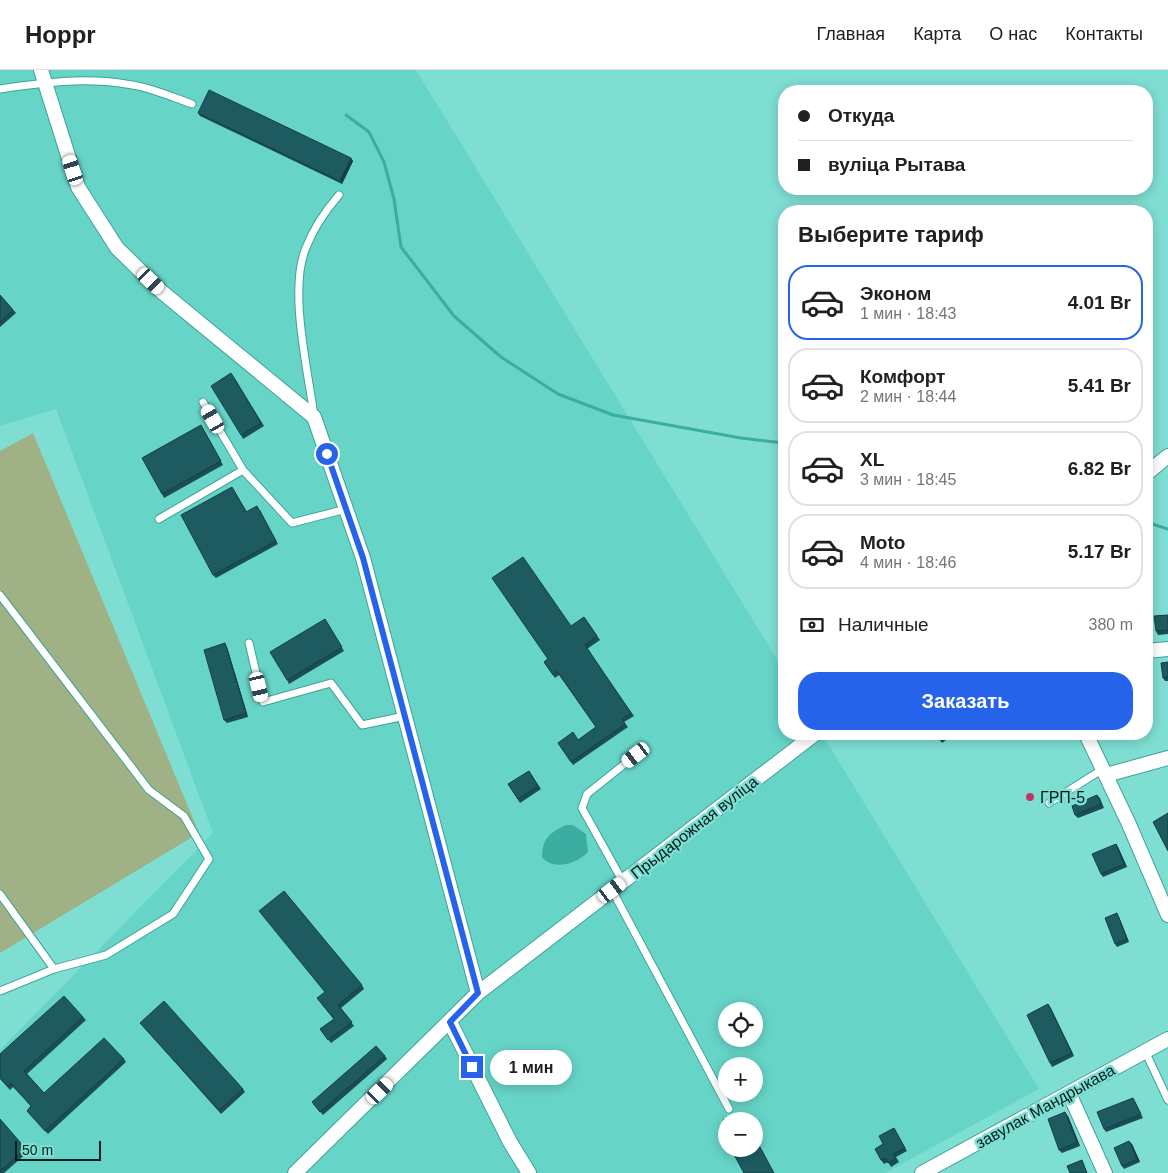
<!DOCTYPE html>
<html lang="ru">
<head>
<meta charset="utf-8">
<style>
  body { margin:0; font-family:Helvetica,sans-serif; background:#f2f2f2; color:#202124; height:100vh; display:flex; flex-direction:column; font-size:19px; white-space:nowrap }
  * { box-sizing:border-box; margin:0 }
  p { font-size:16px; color:#757577 }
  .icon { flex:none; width:28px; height:28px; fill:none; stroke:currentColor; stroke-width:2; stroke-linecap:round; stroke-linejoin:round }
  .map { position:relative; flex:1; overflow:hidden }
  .drawer { position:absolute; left:778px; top:135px; width:375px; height:535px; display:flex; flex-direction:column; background:#fff; border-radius:20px; box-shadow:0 2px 12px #0003 }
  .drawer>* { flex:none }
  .banner { position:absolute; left:778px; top:15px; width:375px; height:110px; border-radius:20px; box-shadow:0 2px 12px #0003; display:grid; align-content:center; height:110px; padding:0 20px; background:#fff }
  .fabs { position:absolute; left:718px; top:932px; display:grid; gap:10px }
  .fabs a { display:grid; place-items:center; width:45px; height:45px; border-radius:50%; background:#fff; box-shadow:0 2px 12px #0003; font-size:25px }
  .scale { position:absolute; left:15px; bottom:12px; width:86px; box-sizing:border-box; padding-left:5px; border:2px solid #011f1c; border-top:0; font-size:14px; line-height:18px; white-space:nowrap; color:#011f1c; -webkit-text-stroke:4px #7fded2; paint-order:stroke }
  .end { position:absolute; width:22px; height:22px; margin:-11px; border:6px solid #2563eb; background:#fff; box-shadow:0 0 0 2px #fff }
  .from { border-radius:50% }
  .bubble { position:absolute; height:35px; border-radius:18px; background:#fff; box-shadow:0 2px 12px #0003; font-size:16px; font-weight:600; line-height:35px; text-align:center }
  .car { position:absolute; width:15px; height:30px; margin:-15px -8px; border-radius:6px; box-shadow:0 0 4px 1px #0007; background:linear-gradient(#fff 24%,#345 0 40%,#fff 0 76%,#345 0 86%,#fff 0) }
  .banner b { display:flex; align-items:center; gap:18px; height:48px; font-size:19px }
  .banner b+b { border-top:1px solid #e0e0e0 }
  .banner i { width:12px; height:12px; background:#202124 }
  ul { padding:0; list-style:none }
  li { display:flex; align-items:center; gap:15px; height:75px; margin:0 10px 8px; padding:0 10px; border:2px solid #e0e0e0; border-radius:20px }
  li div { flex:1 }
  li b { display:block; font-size:19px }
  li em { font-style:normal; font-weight:600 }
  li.current { border-color:#2563eb }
  li>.icon { width:45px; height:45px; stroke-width:1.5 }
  h2 { padding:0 20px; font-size:22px; line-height:60px }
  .pay { display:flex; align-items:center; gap:12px; height:55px; padding:0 20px; font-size:19px }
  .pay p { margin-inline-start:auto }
  .primary-button { display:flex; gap:10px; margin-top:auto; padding:10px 20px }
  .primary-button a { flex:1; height:58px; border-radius:20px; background:#2563eb; color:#fff; font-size:20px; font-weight:600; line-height:58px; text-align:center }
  header { display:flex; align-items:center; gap:30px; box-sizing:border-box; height:70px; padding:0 25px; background:#fff; border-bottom:1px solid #e0e0e0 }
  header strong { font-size:24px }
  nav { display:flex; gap:28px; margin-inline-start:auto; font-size:18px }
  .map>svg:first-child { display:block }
</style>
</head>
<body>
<header>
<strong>Hoppr</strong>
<nav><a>Главная</a><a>Карта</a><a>О нас</a><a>Контакты</a></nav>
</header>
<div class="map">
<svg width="1168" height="1103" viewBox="0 0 1168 1103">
  <rect width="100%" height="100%" fill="#7fded2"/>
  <!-- built -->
  <path fill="#66d4c7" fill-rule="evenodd" d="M 0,0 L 416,0 L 784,601 L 784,664 L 822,664 L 1039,1019 L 885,1103 L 0,1103 L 0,980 L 213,763 L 56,339 L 0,356 ZM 726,941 L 754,941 L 754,969 L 726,969 ZM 726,996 L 754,996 L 754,1024 L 726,1024 ZM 726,1051 L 754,1051 L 754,1079 L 726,1079 Z"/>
  <!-- green -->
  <path fill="#a0b186" d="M 33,363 L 199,763 L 0,883 L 0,381 Z"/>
  <!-- water -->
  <path fill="#3bada1" d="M 566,755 L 573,755 L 586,764 L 588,782 C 577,794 553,801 542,787 C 542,769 550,762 566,755 Z"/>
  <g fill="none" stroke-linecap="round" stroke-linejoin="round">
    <!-- stream -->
    <path stroke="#3bada1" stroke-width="3" d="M 346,45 L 369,62 L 384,92 L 394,129 L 401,177 L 454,246 L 501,287 L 558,324 L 613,345 L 741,368 L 784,373
      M 1146,452 L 1168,459"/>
    <!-- lane casing -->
    <g stroke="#3fa297" stroke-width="9">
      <path id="lane" d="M 0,19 C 42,13 83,7 126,14 C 149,17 170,26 192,34
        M 203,332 L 243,400 L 292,453 L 346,439
        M 314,346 C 308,300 289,223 305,180 C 313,159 325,141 339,125
        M 159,449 L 243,400
        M 0,525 L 149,720 L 184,746 L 209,789 L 173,844 L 106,885 L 54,899 L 0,921
        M 249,573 L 263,632 L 331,613 L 362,655 L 405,646
        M 1049,733 L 1103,699
        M 623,812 L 582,738 L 587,724 L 636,685
        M 612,820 L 729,1039
        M 0,824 L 54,899
        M 1145,981 L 1168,1030"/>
    </g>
    <!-- street casing -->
    <g stroke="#3fa297" stroke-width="16">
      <path id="street" d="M 41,0 L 78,117 L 117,178 L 162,222 L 314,347 L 363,488 L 478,923
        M 1146,404 L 1168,386
        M 1146,581 L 1168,579
        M 1086,664 L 1128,752 L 1168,845
        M 1106,705 L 1168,688
        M 450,952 L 510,1072 L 529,1103
        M 1069,1023 L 1105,1103
        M 295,1103 L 478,923 L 815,664
        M 922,1103 L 1168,969"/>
    </g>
    <!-- lane -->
    <use href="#lane" stroke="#fff" stroke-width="7"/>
    <!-- street -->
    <use href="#street" stroke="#fff" stroke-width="14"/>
  </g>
  <!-- wall -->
  <path fill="#1a4e53" d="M 198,43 L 351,88 L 353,91 L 342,114 L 200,46 Z
    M 0,225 L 16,243 L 0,257 Z
    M 234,307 L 264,356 L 243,369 L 241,365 Z
    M 203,359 L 223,395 L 164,428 L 162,424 Z
    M 234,420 L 247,442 L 260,440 L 278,474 L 216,508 L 213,505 Z
    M 1168,545 L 1168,564 L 1158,565 L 1156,561 Z
    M 584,547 L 600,570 L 587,579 L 634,646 L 624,652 L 628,657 L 573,695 L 558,673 L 578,670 L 596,657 L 559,605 L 555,608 L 544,592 L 548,589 L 571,556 Z
    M 325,549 L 344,581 L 289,614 L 287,610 Z
    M 227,577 L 248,647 L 227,653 L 224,650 Z
    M 1168,592 L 1168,611 L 1165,611 L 1163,608 Z
    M 935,664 L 954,664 L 942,673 Z
    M 529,701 L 541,719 L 520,733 L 508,714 Z
    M 1097,725 L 1100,728 L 1104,738 L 1078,748 L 1075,745 Z
    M 1116,774 L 1118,777 L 1127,797 L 1103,807 L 1101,804 Z
    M 1119,847 L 1129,872 L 1117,877 L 1115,874 Z
    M 362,915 L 364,919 L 341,938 L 354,956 L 331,973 L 320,959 L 334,949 L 320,932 Z
    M 1048,934 L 1074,986 L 1052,997 L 1050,993 Z
    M 83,947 L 86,950 L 27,1004 L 44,1023 L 124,989 L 126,992 L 48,1064 L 27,1041 L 31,1036 L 13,1017 L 10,1020 L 0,1009 L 0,984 Z
    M 140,953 L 243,1019 L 245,1022 L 221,1044 Z
    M 385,986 L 387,989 L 323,1045 L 312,1032 Z
    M 1135,1032 L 1143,1048 L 1106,1062 L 1104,1059 Z
    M 1068,1046 L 1080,1076 L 1062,1083 L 1059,1080 Z
    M 0,1049 L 28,1082 L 4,1103 L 0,1103 Z
    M 894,1058 L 907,1081 L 896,1087 L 899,1092 L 891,1097 L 888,1092 L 884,1094 L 881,1090 L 883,1074 Z
    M 1132,1074 L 1140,1092 L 1124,1099 L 1122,1096 Z"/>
  <!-- shaded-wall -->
  <path fill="#154044" d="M 351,88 L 353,91 L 342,114 L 340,111 Z
    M 225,573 L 227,577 L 248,647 L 246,643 Z
    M 1116,774 L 1118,777 L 1127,797 L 1124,794 Z
    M 1117,843 L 1119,847 L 1129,872 L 1127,869 Z
    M 1048,934 L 1051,938 L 1074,986 L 1072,983 Z
    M 1065,1042 L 1068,1046 L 1080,1076 L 1077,1072 Z
    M 1129,1071 L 1132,1074 L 1140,1092 L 1137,1089 Z"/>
  <!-- building -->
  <path fill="#1e5b61" stroke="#154044" d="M 209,20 L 351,88 L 340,111 L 198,43 Z
    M 0,225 L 13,240 L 0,252 Z
    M 231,303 L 261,353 L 241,365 L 211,316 Z
    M 201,355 L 221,391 L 162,424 L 142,388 Z
    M 232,417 L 246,442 L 257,436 L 276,471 L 213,505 L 181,445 Z
    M 523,487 L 571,556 L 584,547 L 597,566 L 585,575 L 631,643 L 622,649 L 625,654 L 571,692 L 558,673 L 573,662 L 578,670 L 596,657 L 557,601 L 553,605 L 544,592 L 548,589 L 492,508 Z
    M 1168,545 L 1168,560 L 1156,561 L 1154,546 Z
    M 325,549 L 342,577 L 287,610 L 270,582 Z
    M 225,573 L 246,643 L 224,650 L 204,580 Z
    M 1168,592 L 1168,607 L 1163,608 L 1161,593 Z
    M 935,664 L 947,664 L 940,669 Z
    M 529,701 L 538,716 L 518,729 L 508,714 Z
    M 1097,725 L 1101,734 L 1075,745 L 1072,736 Z
    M 1168,743 L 1168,781 L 1153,752 Z
    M 1116,774 L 1124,794 L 1101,804 L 1092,784 Z
    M 284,821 L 362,915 L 338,935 L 352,952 L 328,970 L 320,959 L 334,949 L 317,928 L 325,922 L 259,841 Z
    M 1117,843 L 1127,869 L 1115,874 L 1105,848 Z
    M 64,926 L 83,947 L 24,1001 L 44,1023 L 104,968 L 124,989 L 45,1061 L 27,1041 L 31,1036 L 11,1013 L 8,1016 L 0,1008 L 0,984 Z
    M 164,931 L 243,1019 L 219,1040 L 140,953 Z
    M 1048,934 L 1072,983 L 1050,993 L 1027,945 Z
    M 376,976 L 385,986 L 320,1042 L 312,1032 Z
    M 1133,1028 L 1141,1044 L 1104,1059 L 1097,1042 Z
    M 1065,1042 L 1077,1072 L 1059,1080 L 1048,1049 Z
    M 732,1045 L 735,1049 L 742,1045 L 745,1051 L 726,1051 L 726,1071 L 719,1058 L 725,1055 L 723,1050 Z
    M 0,1049 L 26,1079 L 0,1101 Z
    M 894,1058 L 905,1078 L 893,1084 L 896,1089 L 888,1093 L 886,1088 L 881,1090 L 875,1079 L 883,1074 L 879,1066 Z
    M 754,1066 L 774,1103 L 744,1103 L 731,1079 L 754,1079 Z
    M 1129,1071 L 1137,1089 L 1122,1096 L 1114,1078 Z
    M 1082,1090 L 1087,1103 L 1070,1103 L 1067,1096 Z"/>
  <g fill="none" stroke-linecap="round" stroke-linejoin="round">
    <!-- route -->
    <path stroke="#2563eb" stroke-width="6" d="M 327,384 L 363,488 L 478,923 L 450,952 L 472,997"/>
  </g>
  <!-- markers -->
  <circle fill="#c33565" stroke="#7fded2" stroke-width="2" cx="1030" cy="727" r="5"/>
  <g text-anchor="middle" stroke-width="5" stroke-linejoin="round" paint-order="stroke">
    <!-- poi labels -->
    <g font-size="16" fill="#011f1c" stroke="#7fded2" text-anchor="start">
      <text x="1040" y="733">ГРП-5</text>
    </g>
    <!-- street labels -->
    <g font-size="16" fill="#011f1c" stroke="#7fded2">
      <text transform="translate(694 757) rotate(-38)" y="6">Прыдарожная вуліца</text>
      <text transform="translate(1045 1036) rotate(-29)" y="6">завулак Мандрыкава</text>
    </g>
  </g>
</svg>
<div class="fabs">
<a><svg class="icon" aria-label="locate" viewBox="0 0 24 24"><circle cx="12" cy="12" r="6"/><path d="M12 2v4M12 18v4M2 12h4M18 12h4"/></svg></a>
<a>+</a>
<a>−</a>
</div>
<div class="scale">50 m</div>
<i class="end from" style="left:327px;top:384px"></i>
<i class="end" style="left:472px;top:997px"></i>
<div class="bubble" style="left:490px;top:980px;width:82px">1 мин</div>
<i class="car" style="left:73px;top:100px;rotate:342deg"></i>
<i class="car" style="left:151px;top:211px;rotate:134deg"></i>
<i class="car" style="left:213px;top:349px;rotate:330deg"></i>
<i class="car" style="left:259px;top:617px;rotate:167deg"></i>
<i class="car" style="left:636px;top:685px;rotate:232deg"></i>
<i class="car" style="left:612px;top:820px;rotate:53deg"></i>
<i class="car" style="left:380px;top:1021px;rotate:46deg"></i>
<div class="banner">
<b><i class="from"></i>Откуда</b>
<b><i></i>вуліца Рытава</b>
</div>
<section class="drawer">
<h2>Выберите тариф</h2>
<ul>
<li class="current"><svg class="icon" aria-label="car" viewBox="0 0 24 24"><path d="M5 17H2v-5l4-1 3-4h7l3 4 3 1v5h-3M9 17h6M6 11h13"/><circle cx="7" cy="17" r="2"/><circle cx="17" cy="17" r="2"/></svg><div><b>Эконом</b><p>1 мин · 18:43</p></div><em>4.01 Br</em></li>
<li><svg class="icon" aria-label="car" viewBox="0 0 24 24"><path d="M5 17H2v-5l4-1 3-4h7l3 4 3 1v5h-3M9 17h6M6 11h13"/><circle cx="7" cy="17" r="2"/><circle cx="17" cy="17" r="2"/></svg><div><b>Комфорт</b><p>2 мин · 18:44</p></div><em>5.41 Br</em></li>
<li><svg class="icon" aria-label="car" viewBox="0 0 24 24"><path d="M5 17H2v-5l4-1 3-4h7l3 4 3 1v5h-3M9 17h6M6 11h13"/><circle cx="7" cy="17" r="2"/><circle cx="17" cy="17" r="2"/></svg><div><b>XL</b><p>3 мин · 18:45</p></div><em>6.82 Br</em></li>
<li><svg class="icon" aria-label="car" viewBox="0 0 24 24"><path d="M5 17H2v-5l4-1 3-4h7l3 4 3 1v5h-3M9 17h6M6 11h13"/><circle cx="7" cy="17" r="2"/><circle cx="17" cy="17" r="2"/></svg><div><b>Moto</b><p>4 мин · 18:46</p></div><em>5.17 Br</em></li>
</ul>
<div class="pay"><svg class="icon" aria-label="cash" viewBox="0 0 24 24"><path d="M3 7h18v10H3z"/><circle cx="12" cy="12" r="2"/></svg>Наличные<p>380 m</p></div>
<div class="primary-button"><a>Заказать</a></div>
</section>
</div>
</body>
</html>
